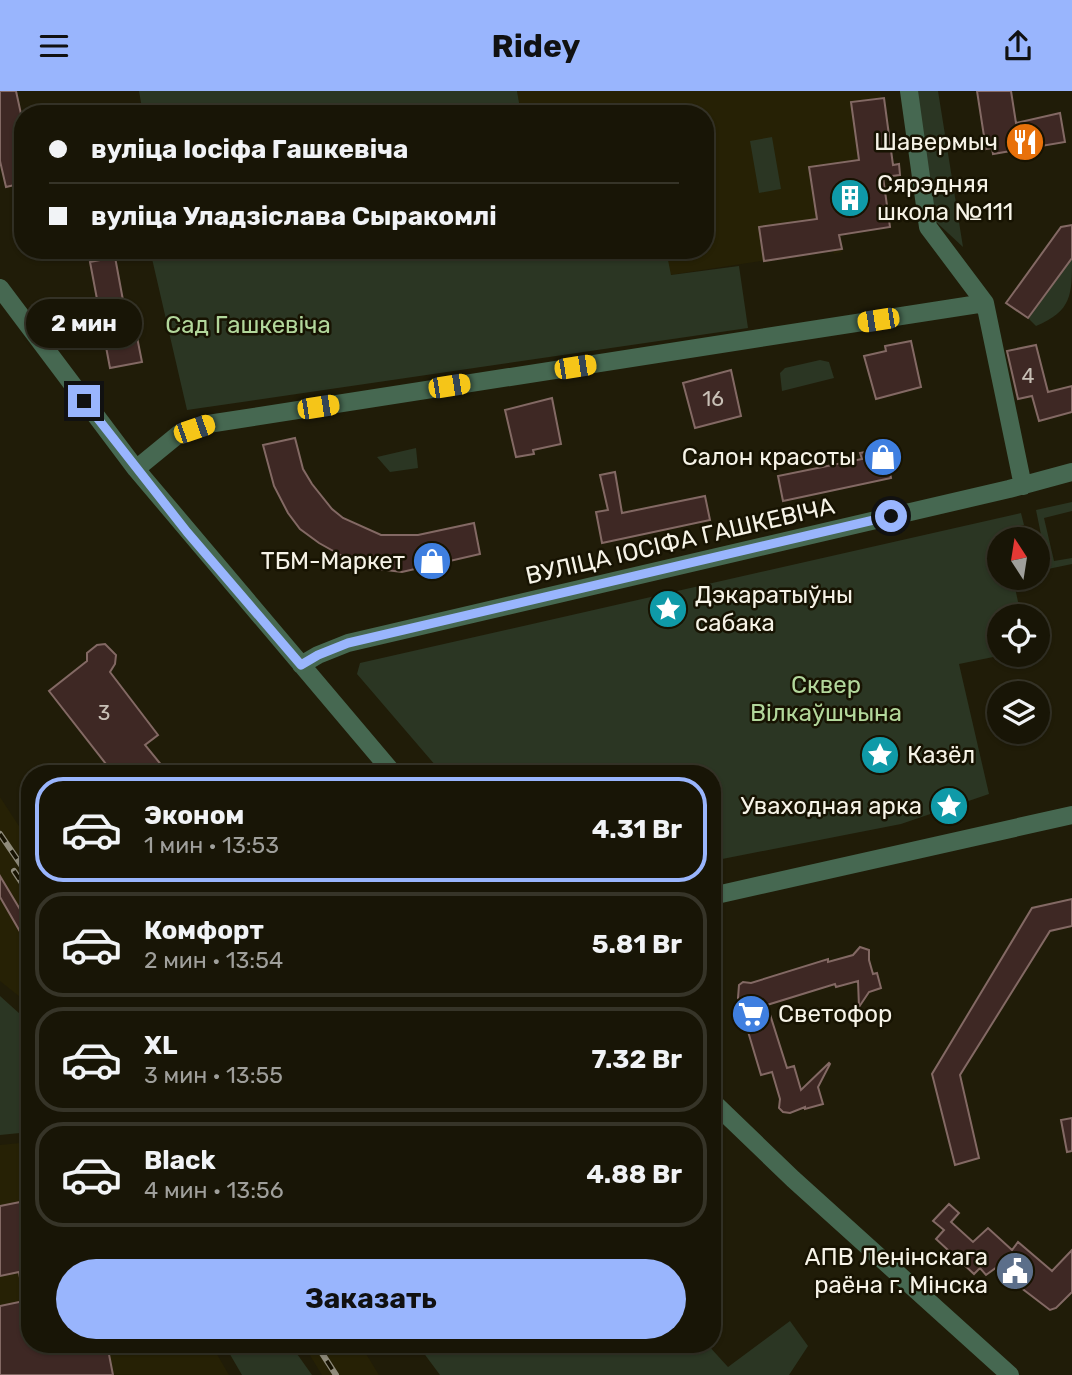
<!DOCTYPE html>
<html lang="ru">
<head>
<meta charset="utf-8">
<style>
  body { margin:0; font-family:Rubik,sans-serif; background:#252214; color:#f1f3f6; height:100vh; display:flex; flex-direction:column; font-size:26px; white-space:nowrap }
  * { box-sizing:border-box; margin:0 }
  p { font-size:23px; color:#9f9f9b }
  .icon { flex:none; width:38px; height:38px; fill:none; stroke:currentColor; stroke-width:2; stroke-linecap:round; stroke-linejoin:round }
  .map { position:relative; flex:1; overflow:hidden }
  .side { position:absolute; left:21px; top:674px; width:700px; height:588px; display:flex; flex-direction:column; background:#181506; border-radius:28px; box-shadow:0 2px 5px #0004,0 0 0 2px #363428 }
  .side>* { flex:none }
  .hud { position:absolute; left:14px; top:14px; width:700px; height:154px; border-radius:28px; box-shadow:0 2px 5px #0004,0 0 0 2px #363428; display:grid; align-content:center; height:154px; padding:0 35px; background:#181506 }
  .needle { width:46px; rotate:348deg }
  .tools { position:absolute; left:987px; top:436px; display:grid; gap:14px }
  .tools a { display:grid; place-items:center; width:63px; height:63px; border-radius:50%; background:#181506; box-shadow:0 2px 5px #0004,0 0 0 2px #363428; font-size:35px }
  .end { position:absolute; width:32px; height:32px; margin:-16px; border:9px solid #99b5fd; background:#111; box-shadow:0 0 0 4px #111 }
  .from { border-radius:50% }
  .bubble { position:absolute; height:49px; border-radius:24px; background:#181506; box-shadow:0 2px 5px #0004,0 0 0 2px #363428; font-size:23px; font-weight:700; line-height:49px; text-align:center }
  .car { position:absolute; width:21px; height:42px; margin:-21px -10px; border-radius:9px; box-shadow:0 0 5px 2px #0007; background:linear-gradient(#f5c518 24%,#345 0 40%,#f5c518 0 76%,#345 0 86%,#f5c518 0) }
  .hud b { display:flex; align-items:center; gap:24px; height:66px; font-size:26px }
  .hud b+b { border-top:2px solid #363428 }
  .hud i { width:18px; height:18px; background:#f1f3f6 }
  ul { padding:12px 0 0; list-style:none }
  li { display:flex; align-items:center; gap:21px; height:105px; margin:0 14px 10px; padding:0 21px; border:4px solid #363428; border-radius:28px }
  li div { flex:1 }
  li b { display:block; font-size:26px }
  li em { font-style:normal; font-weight:700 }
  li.selected { border-color:#99b5fd }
  li>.icon { width:63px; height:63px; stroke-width:1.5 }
  .cta { display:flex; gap:14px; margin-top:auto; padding:14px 35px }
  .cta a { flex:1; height:80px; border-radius:42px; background:#99b5fd; color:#111; font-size:28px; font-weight:700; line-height:80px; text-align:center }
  header { display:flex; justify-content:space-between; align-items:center; height:91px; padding:0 35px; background:#99b5fd; color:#111; font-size:32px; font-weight:700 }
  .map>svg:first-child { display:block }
</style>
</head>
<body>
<header><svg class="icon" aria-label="menu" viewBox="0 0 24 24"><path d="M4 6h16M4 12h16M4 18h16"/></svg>Ridey<svg class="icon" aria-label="share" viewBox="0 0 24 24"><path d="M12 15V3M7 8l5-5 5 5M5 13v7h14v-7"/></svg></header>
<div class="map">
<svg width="1072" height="1284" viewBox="0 0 1072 1284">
  <rect width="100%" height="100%" fill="#201c08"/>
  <!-- built -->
  <path fill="#262105" d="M 517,0 L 880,0 L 881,7 L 884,7 L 893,74 L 899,73 L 900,84 L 883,87 L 890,136 L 840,144 L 842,161 L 834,163 L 833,159 L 670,184 L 666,159 L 705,159 L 705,23 L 521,23 Z
    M 0,706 L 30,752 L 30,914 L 0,890 Z
    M 30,1051 L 30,1253 L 211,1253 L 229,1284 L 0,1284 L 0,1054 Z
    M 303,1253 L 360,1253 L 379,1284 L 322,1284 Z"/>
  <!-- green -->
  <path fill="#2b3623" d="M 139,0 L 517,0 L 521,23 L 143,23 Z
    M 916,0 L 938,0 L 963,156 L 934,129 Z
    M 772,46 L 781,98 L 759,102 L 750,50 Z
    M 150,159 L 666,159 L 671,184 L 739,175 L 748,237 L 187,319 Z
    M 1072,167 C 1072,204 1072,220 1036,235 L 1028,227 Z
    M 820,269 L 829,271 L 834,287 L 782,300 L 780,282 L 785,277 Z
    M 416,357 L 418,377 L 390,381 L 377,366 Z
    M 1072,411 L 1072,420 L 1044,427 L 1054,470 L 1072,467 L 1072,473 L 1048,478 L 1036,419 Z
    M 1021,422 L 1024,434 L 1004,438 L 1005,448 L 999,448 L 999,486 L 1013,487 L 1021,525 L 999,525 L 999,564 L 1003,564 L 959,573 L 989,703 L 901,733 L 712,770 L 712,682 L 442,682 L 357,583 L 360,572 Z
    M 0,905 L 30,932 L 30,1041 L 0,1044 Z
    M 790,1230 L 808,1255 L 789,1284 L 440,1284 L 417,1253 L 707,1253 L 728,1276 Z
    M 224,1253 L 290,1253 L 312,1284 L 242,1284 Z"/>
  <!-- building -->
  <path fill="#3e2824" stroke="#836964" stroke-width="2" d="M 0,0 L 16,0 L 23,32 L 23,92 L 6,96 L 0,70 Z
    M 977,0 L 1011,0 L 1016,32 L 1060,22 L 1065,51 L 993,63 L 992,57 L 986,58 Z
    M 884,7 L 893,74 L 899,73 L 900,84 L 883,86 L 890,136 L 839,144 L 842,158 L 764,170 L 759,136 L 817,128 L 809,76 L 859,69 L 851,11 Z
    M 1072,134 L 1072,167 L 1028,227 L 1006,212 L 1061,136 Z
    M 115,166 L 130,247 L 137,246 L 142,271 L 110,277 L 90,171 Z
    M 911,250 L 921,296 L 876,308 L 864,265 L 886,260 L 885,255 Z
    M 1036,254 L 1048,301 L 1072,295 L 1072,321 L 1039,330 L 1032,305 L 1018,308 L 1007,260 Z
    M 731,279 L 741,325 L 695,337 L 683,292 Z
    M 552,307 L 561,353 L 533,359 L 534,363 L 516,366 L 505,319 Z
    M 295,347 L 303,378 L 312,393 L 332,418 L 343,427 L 381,444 L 418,444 L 474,432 L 480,463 L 402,481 L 362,476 L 319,452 L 300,438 L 288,422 L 274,395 L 263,354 Z
    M 885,357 L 891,387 L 783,410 L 778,385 L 862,368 L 860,362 Z
    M 615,381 L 622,422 L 705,405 L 710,429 L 602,452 L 596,421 L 608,419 L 600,384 Z
    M 105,553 L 116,564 L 115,573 L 110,581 L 158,644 L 145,654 L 163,676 L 155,682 L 113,682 L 49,600 L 87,570 L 87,562 L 97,554 Z
    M 0,785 L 30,835 L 30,858 L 0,806 Z
    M 1072,808 L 1072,835 L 1050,840 L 960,984 L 979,1067 L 955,1074 L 932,983 L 1032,817 Z
    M 860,856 L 869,859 L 869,869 L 873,883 L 877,882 L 881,897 L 869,901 L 859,916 L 858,890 L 836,896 L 835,893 L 767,914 L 787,977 L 794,975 L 801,999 L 829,972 L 830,973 L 818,996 L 823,1013 L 805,1018 L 805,1016 L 790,1022 L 783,1021 L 779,1017 L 780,1008 L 772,981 L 761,984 L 738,907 L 739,894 L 743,891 L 751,892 L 828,868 L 828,871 L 853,864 Z
    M 1072,1027 L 1072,1060 L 1067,1061 L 1061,1029 Z
    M 30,1109 L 30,1253 L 107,1253 L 113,1284 L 0,1284 L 0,1215 L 24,1210 L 19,1181 L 0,1185 L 0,1115 Z
    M 949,1113 L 959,1122 L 951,1131 L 973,1151 L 988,1137 L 1012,1159 L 1018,1151 L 1052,1180 L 1072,1159 L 1072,1201 L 1056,1217 L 1050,1219 L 1020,1196 L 1024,1190 L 1009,1176 L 1003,1182 L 997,1176 L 986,1184 L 980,1177 L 974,1183 L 936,1148 L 944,1139 L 933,1130 Z"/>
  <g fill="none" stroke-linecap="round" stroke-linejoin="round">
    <!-- minor -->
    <path stroke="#466851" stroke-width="18" d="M 909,0 L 928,136 L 985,212 L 1023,395
      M 0,197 L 136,378 L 393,682
      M 136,378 L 180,342 L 208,333 L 985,212
      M 301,574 L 318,564 L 348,552 L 1009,398 L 1072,381
      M 712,805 L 1072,724
      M 712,1010 L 793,1088 L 1010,1284"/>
    <!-- rail casing -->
    <g stroke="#8f8b7b" stroke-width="6">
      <path id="rail" d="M 0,743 L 30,787
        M 14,780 L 30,804
        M 316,1253 L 336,1284"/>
    </g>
    <!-- rail -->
    <use href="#rail" stroke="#171302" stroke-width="3.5" stroke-dasharray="10" stroke-linecap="butt"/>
  </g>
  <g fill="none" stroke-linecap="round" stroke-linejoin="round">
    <!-- route -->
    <path stroke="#99b5fd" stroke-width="9" d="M 84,310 L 187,441 L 301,574 L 318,564 L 348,552 L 891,425"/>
  </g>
  <!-- icons -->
  <defs>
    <g id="restaurant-disc" transform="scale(2.0125)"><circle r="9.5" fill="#e8710a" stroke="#171302"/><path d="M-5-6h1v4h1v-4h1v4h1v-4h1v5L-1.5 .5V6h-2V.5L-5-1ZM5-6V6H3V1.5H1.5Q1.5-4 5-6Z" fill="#fff"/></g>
    <g id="building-disc" transform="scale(2.0125)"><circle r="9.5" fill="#0f9aa8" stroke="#171302"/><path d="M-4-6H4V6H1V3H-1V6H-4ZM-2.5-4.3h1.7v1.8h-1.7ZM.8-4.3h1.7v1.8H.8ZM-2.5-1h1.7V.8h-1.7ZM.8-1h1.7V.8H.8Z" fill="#fff"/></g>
    <g id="shop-disc" transform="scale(2.0125)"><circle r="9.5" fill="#3f7fe0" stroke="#171302"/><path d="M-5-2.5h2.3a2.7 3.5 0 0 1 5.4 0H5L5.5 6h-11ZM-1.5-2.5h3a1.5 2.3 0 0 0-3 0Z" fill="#fff"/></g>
    <g id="sight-disc" transform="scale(2.0125)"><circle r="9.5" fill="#0f9aa8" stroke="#171302"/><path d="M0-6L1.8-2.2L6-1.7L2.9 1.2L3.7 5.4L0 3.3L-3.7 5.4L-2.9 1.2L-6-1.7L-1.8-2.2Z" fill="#fff"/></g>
    <g id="supermarket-disc" transform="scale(2.0125)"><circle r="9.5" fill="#3f7fe0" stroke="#171302"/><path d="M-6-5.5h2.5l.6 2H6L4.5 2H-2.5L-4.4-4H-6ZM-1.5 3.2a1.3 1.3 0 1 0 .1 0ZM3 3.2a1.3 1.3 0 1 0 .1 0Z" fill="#fff"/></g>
    <g id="civic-disc" transform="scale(2.0125)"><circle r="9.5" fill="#5c6f8a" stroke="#171302"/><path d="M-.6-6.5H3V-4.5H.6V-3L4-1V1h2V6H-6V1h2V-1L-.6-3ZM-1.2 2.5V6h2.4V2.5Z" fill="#fff"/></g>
  </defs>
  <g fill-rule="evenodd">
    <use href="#restaurant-disc" x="1025" y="51"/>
    <use href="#building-disc" x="850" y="107"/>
    <use href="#shop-disc" x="883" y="366"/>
    <use href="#shop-disc" x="432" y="470"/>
    <use href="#sight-disc" x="668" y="518"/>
    <use href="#sight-disc" x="880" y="664"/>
    <use href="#sight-disc" x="949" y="715"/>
    <use href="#supermarket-disc" x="751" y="923"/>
    <use href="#civic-disc" x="1015" y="1180"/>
  </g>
  <g text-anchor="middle" stroke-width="5" stroke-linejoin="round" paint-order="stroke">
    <!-- number labels -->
    <g font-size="21" fill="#c8c0b6">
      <text x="1028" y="292">4</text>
      <text x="713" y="315">16</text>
      <text x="104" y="629">3</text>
    </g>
    <!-- poi labels -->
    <g font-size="24" fill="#f6f3e7" stroke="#171302" text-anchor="end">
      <text x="998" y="59">Шавермыч</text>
      <text x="877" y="101" text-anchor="start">Сярэдняя<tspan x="877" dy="28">школа №111</tspan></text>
      <text x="856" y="374">Салон красоты</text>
      <text x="405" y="478">ТБМ-Маркет</text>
      <text x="695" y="512" text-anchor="start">Дэкаратыўны<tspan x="695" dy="28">сабака</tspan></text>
      <text x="907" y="672" text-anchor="start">Казёл</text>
      <text x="922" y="723">Уваходная арка</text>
      <text x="778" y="931" text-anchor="start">Светофор</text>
      <text x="988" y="1174">АПВ Ленінскага<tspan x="988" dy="28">раёна г. Мінска</tspan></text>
    </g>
    <!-- park labels -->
    <g font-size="24" fill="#b2d79b" stroke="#171302">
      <text x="248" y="242">Сад Гашкевіча</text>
      <text x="826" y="602">Сквер<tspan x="826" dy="28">Вілкаўшчына</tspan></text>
    </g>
    <!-- street labels -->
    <g font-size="24" fill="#f6f3e7" stroke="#171302">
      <text transform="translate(680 450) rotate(-13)" y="8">ВУЛІЦА ІОСІФА ГАШКЕВІЧА</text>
    </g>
  </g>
</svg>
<div class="tools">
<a><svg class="needle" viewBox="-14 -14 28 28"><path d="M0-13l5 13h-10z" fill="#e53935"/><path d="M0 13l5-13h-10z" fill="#9f9f9b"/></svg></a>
<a><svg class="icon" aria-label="locate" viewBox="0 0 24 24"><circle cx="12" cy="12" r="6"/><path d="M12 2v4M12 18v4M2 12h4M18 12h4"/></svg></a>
<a><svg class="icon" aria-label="layers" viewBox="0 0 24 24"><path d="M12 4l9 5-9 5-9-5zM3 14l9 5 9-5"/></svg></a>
</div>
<i class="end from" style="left:891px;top:425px"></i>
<i class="end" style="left:84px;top:310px"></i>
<div class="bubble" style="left:26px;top:208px;width:116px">2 мин</div>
<i class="car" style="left:878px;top:229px;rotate:261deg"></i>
<i class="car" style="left:575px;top:276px;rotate:81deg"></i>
<i class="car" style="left:449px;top:295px;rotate:81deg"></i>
<i class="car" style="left:318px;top:316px;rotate:81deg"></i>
<i class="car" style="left:194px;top:338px;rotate:71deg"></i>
<div class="hud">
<b><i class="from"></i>вуліца Іосіфа Гашкевіча</b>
<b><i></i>вуліца Уладзіслава Сыракомлі</b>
</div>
<section class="side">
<ul>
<li class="selected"><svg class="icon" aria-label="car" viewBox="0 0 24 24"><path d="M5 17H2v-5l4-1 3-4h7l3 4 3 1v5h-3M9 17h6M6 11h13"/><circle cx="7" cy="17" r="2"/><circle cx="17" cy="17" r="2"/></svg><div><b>Эконом</b><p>1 мин · 13:53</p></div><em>4.31 Br</em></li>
<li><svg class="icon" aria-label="car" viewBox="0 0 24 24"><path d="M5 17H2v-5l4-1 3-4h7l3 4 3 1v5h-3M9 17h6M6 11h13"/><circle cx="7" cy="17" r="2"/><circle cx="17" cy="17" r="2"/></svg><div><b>Комфорт</b><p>2 мин · 13:54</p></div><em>5.81 Br</em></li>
<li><svg class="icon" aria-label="car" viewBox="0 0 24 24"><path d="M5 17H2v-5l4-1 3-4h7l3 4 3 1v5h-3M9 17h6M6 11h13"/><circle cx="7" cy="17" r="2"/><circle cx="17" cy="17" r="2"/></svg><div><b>XL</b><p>3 мин · 13:55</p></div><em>7.32 Br</em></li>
<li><svg class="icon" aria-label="car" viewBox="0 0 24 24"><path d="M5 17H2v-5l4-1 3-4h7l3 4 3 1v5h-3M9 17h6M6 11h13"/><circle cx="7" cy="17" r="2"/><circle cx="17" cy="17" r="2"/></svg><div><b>Black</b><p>4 мин · 13:56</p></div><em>4.88 Br</em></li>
</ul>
<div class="cta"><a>Заказать</a></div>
</section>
</div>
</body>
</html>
